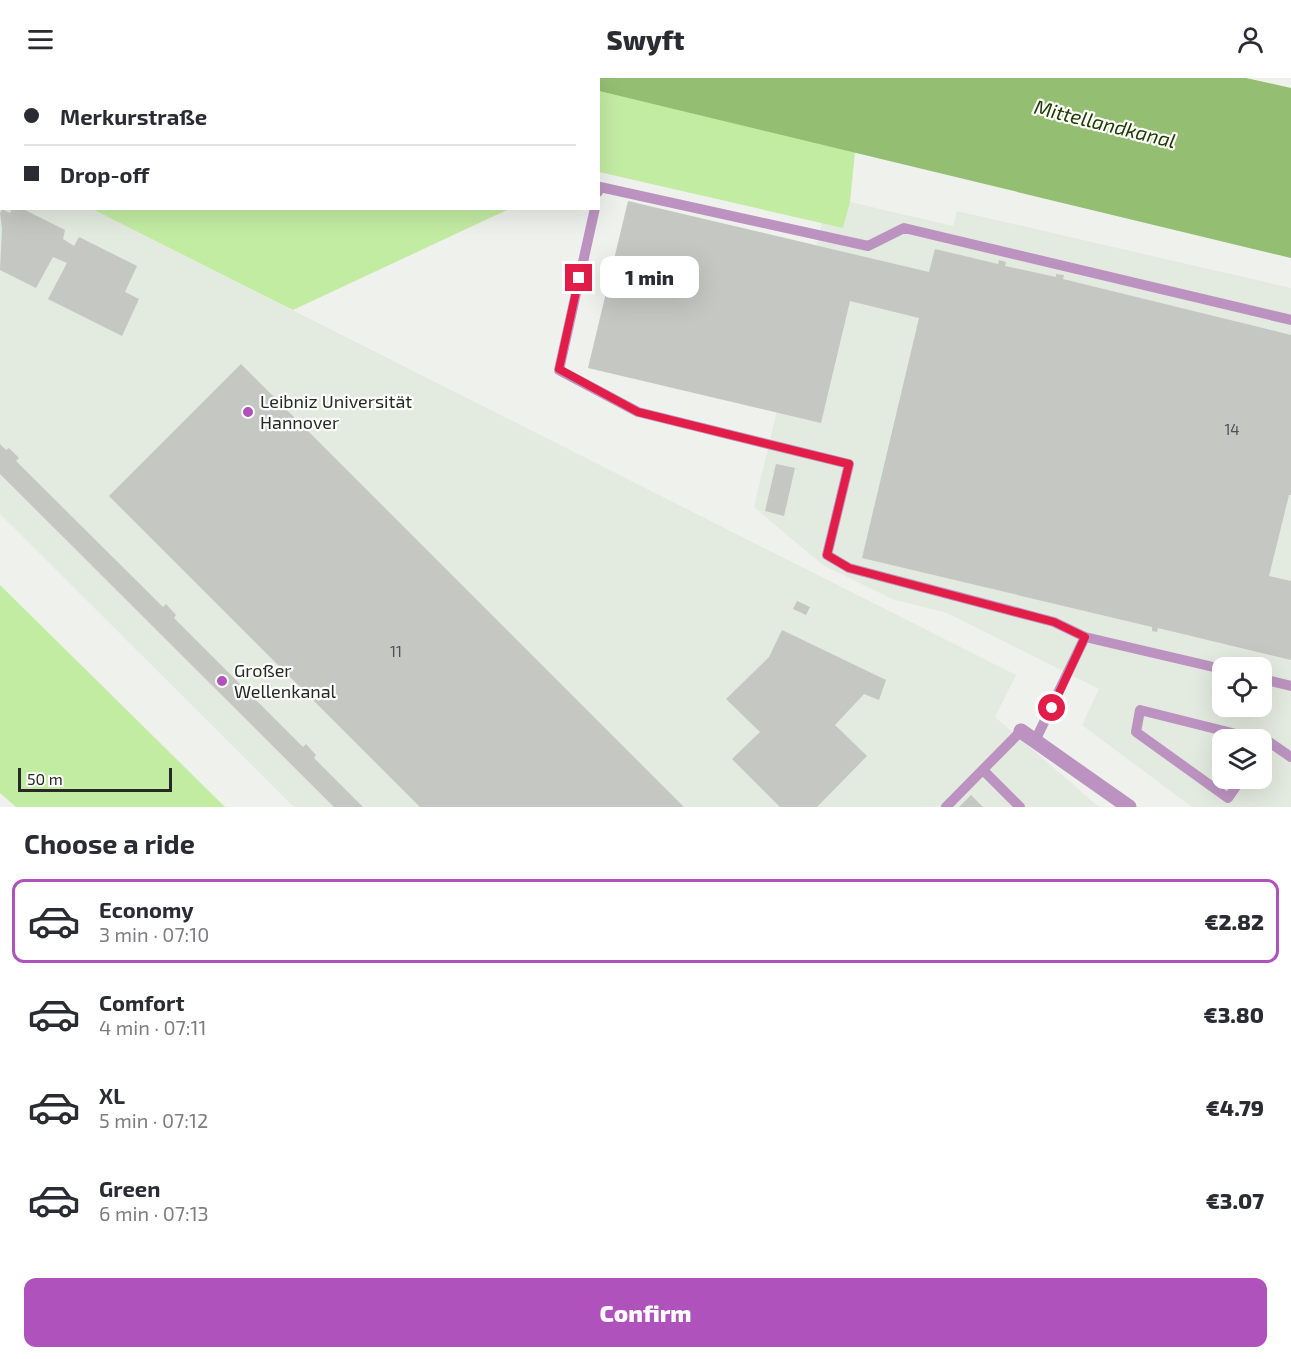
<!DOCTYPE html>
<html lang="en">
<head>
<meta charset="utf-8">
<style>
  body { margin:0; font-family:"Exo 2",sans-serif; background:#f7f7f7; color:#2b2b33; height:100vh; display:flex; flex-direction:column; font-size:22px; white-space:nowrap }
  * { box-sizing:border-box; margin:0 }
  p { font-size:20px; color:#7c7c81 }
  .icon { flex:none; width:33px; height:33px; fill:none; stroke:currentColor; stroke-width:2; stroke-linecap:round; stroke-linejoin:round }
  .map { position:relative; height:729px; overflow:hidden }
  .panel { display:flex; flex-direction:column; background:#fff; flex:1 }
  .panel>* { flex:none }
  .guide { position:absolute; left:0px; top:0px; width:600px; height:132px; box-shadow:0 6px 24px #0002; display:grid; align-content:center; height:132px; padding:0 24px; background:#fff }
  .fabs { position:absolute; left:1212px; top:579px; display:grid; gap:12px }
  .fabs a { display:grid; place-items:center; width:60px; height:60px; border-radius:12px; background:#fff; box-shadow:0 6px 24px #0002; font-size:30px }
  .scale { position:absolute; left:18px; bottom:15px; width:154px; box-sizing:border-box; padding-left:6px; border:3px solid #282927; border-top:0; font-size:16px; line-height:21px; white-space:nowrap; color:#282927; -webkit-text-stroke:4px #fcfefa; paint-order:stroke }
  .end { position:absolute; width:27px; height:27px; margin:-14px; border:8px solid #e11d48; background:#fff; box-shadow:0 0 0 3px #fff }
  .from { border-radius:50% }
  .bubble { position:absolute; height:42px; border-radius:12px; background:#fff; box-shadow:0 6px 24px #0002; font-size:20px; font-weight:800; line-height:42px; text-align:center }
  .guide b { display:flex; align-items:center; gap:21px; height:57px; font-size:22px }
  .guide b+b { border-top:2px solid #e1e1e2 }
  .guide i { width:15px; height:15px; background:#2b2b33 }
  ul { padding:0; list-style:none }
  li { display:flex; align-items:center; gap:18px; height:84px; margin:0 12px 9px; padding:0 12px; border:3px solid transparent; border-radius:12px }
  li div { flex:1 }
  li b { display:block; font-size:22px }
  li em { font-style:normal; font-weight:800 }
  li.on { border-color:#b052bc }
  li>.icon { width:54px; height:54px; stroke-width:1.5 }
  h2 { padding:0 24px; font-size:27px; line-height:72px }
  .cta { display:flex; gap:12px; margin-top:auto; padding:12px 24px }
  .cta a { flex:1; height:69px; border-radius:12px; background:#b052bc; color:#fff; font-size:24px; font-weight:800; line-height:69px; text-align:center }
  header { display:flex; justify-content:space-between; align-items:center; height:78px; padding:0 24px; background:#fff; font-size:27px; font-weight:800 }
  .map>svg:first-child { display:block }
</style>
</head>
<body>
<header><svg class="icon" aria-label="menu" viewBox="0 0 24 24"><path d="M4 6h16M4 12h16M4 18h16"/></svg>Swyft<svg class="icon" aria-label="person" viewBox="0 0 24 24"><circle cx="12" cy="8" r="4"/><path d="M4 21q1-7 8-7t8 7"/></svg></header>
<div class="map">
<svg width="1291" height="729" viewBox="0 0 1291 729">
  <rect width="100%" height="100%" fill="#eff1ed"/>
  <!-- built -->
  <path fill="#e3eadf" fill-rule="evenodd" d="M 0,84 L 2,130 L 92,131 L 1016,597 L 995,639 L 1099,729 L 294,729 L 0,436 Z
    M 850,124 L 953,148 L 957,133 L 1291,210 L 1291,729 L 1192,729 L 1082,647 L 1099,611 L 947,535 L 892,521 L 823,487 L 754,429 L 822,144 L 843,149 ZM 1222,590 L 1262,590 L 1262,628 L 1222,628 ZM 1222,662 L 1262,662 L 1262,700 L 1222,700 Z"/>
  <!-- green -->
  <path fill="#c3eca3" d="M 599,13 L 855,74 L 850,124 L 843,150 L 599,94 Z
    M 92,131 L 509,131 L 293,232 Z
    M 0,507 L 225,729 L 16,729 L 0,715 Z"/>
  <!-- water -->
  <path fill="#94be72" d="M 57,0 L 448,0 L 57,2 Z
    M 544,0 L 1246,0 L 1291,10 L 1291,180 L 599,13 L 598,2 Z"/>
  <!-- building -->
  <path fill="#c5c7c3" d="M 628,123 L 929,194 L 935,171 L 998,186 L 999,182 L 1006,184 L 1005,188 L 1056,199 L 1056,196 L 1064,197 L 1063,201 L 1291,257 L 1291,417 L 1289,417 L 1269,498 L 1291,503 L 1291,582 L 1158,550 L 1157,554 L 1152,553 L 1152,549 L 862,480 L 919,240 L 850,223 L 821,345 L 588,290 Z
    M 12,130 L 21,130 L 65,152 L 63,161 L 74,168 L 79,159 L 137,188 L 125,214 L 139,221 L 122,258 L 48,221 L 67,185 L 53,179 L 36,210 L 0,192 L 2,151 L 0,135 L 2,131 L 10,135 Z
    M 241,286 L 684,729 L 420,729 L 109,418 Z
    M 0,366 L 6,372 L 9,370 L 19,380 L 16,383 L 163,529 L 166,526 L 176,537 L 174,540 L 303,669 L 306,666 L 316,677 L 314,680 L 363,729 L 334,729 L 0,396 Z
    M 776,386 L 795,390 L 784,438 L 765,433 Z
    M 797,523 L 810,529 L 806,537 L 793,531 Z
    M 782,552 L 886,602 L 879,622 L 864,616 L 835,647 L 867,678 L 817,729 L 780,729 L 732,681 L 760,654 L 726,621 L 769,579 Z
    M 971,717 L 983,729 L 959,729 Z"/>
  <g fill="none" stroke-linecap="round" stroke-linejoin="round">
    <!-- lane -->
    <path stroke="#bc93c0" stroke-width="10" d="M 598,114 L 600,109 L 868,168 L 904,150 L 1291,242
      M 595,130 L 559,292 L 638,334 L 849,386 L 827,477 L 849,490 L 1054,544 L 1085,559
      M 1262,601 L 1291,608
      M 1262,662 L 1269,664 L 1291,679
      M 1035,663 L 1085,559 L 1222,591
      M 1262,674 L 1269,664
      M 983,692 L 1020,729
      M 1242,700 L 1228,720 L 1136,654 L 1140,632 L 1260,662
      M 946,729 L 1021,653"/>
    <!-- street -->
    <path stroke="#bc93c0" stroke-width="15" d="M 1021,653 L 1129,729"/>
  </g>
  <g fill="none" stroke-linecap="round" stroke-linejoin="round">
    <!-- route -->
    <path stroke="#e11d48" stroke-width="8" d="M 579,200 L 559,291 L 638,334 L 849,386 L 827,477 L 849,490 L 1054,544 L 1085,559 L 1052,630"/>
  </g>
  <!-- markers -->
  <g fill="#b052bc" stroke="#fcfefa" stroke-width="2">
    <circle cx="248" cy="334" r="6"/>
    <circle cx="222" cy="603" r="6"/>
  </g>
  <g text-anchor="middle" stroke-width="4.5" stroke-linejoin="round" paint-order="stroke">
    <!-- number labels -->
    <g font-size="15" fill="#4f504e">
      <text x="1232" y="357">14</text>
      <text x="396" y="579">11</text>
    </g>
    <!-- poi labels -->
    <g font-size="18" fill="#282927" stroke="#fcfefa" text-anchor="start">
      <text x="260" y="330">Leibniz Universität<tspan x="260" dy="21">Hannover</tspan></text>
      <text x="234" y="599">Großer<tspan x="234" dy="21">Wellenkanal</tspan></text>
    </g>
    <!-- water labels -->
    <g font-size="20" font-style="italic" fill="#203a02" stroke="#fcfefa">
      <text transform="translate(1105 46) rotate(14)" y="7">Mittellandkanal</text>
    </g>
  </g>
</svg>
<div class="fabs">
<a><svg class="icon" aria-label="locate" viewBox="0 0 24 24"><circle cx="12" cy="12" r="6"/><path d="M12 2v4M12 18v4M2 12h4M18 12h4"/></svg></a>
<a><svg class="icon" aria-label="layers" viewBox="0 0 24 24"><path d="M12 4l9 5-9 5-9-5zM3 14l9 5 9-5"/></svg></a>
</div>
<div class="scale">50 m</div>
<i class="end from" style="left:1052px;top:630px"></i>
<i class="end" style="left:579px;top:200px"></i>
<div class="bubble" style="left:600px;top:178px;width:99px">1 min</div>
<div class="guide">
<b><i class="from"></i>Merkurstraße</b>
<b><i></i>Drop-off</b>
</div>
</div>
<section class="panel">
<h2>Choose a ride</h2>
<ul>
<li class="on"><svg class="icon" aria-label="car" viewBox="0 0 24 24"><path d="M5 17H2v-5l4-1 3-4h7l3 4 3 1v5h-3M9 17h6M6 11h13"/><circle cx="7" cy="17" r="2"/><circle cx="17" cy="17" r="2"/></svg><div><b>Economy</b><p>3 min · 07:10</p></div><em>€2.82</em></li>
<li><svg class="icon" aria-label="car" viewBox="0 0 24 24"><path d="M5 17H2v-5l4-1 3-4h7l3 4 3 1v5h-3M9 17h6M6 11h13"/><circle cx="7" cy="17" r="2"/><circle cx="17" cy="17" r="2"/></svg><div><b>Comfort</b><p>4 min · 07:11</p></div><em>€3.80</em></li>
<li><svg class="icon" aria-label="car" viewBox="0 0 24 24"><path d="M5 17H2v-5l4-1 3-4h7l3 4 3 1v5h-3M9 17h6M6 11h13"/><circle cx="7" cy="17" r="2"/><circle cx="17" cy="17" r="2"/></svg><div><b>XL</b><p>5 min · 07:12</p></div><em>€4.79</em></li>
<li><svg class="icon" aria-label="car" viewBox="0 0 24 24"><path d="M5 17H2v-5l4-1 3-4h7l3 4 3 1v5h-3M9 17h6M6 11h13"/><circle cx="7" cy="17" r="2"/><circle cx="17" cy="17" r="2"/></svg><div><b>Green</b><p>6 min · 07:13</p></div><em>€3.07</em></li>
</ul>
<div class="cta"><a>Confirm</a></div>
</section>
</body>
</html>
